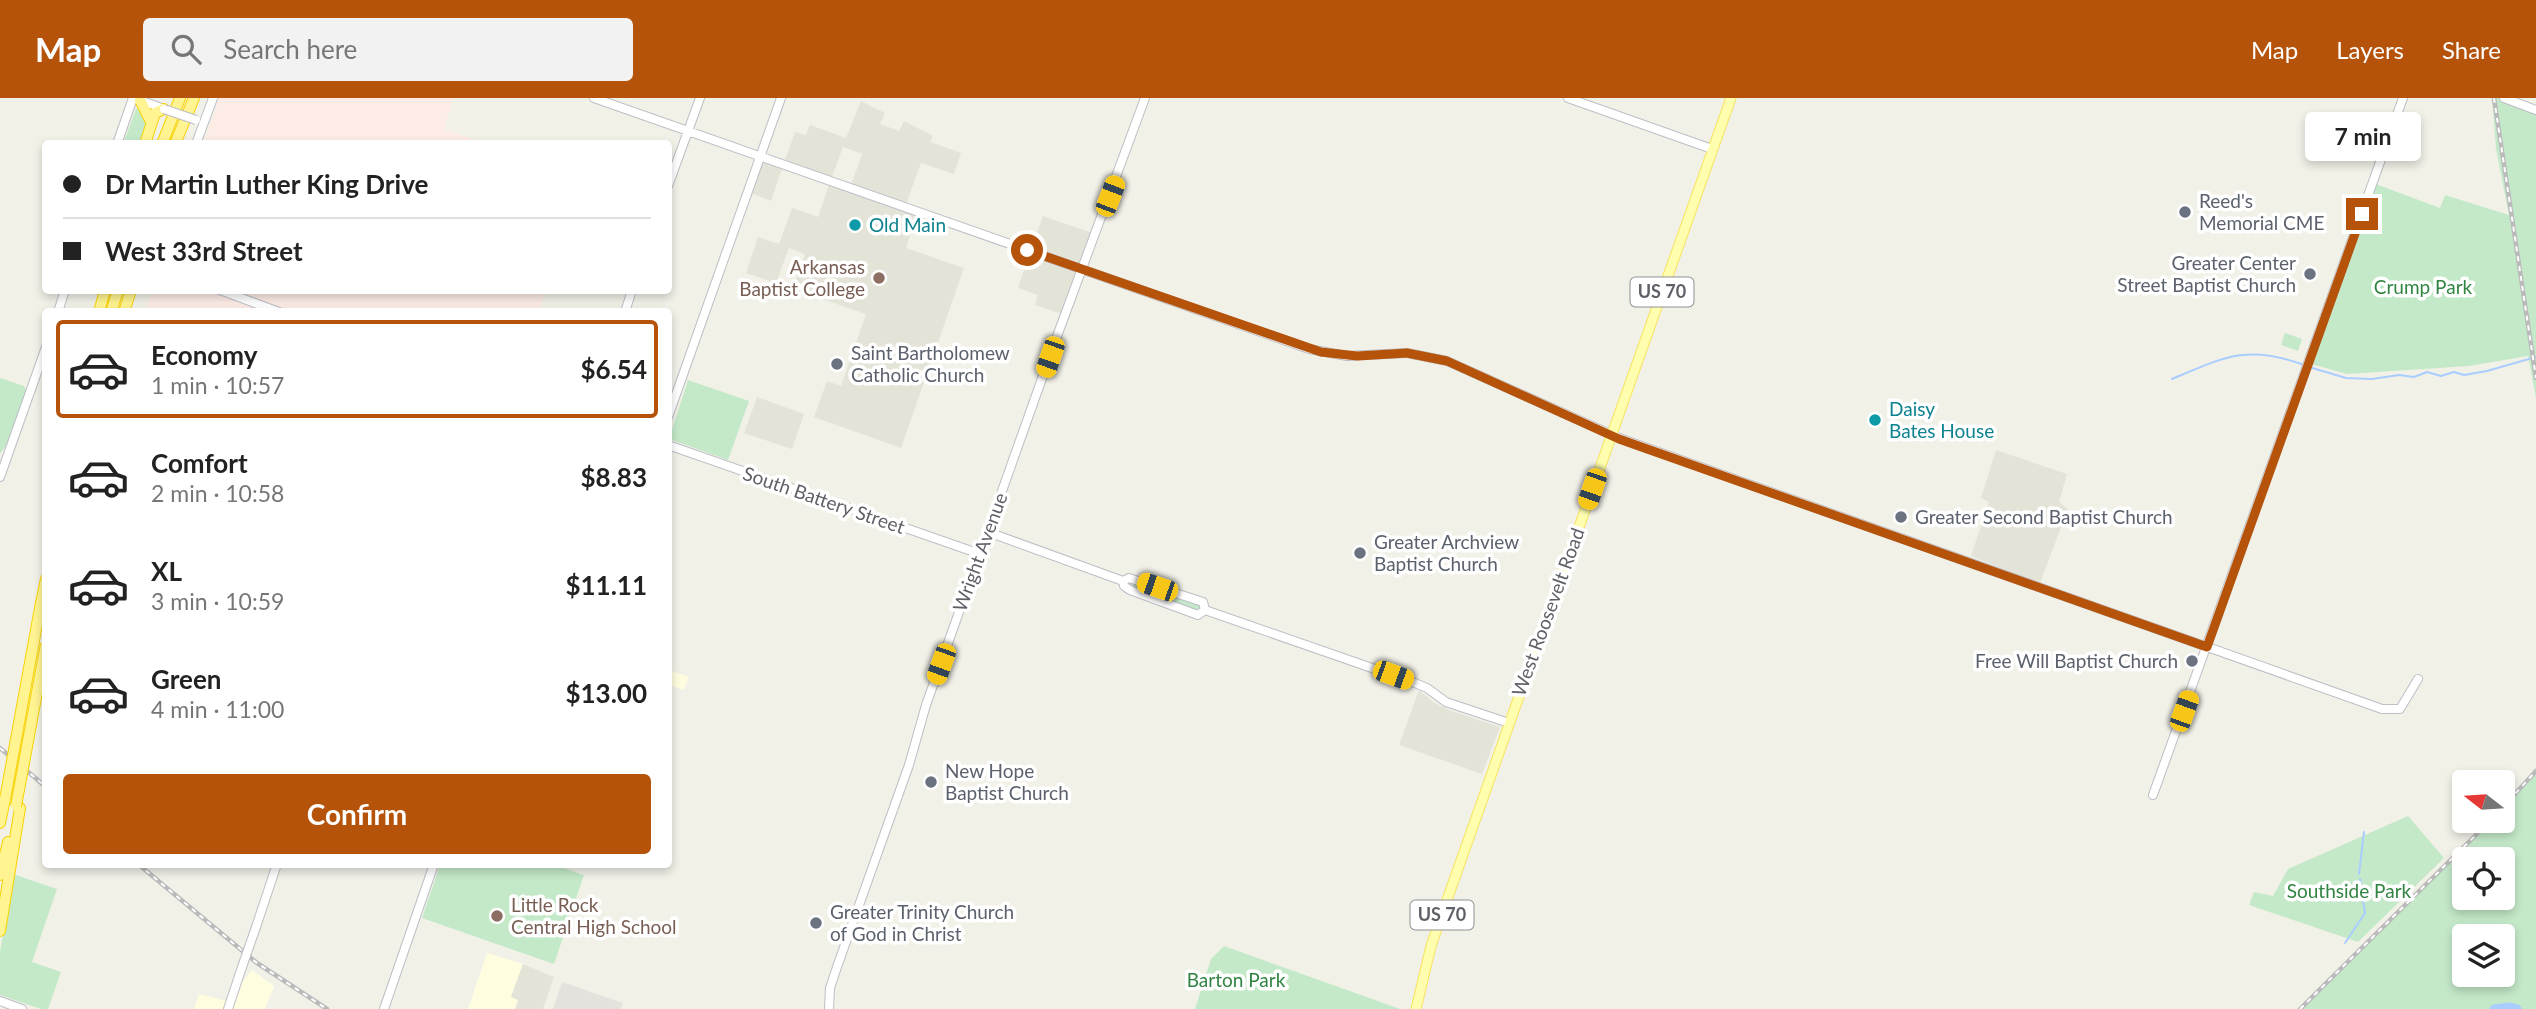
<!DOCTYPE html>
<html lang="en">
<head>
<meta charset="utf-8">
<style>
  body { margin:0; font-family:Lato,sans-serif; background:#f2f2f2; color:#222; height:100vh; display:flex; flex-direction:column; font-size:26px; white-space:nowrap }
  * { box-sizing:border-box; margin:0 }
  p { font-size:23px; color:#767676 }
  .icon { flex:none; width:38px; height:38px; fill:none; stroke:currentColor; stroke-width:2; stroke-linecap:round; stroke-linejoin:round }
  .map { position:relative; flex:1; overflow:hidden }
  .side { position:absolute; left:42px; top:210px; width:630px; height:560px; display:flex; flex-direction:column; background:#fff; border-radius:7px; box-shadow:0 4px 10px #0003 }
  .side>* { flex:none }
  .top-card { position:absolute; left:42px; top:42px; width:630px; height:154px; border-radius:7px; box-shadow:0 4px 10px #0003; display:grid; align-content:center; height:154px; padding:0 21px; background:#fff }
  .needle { width:46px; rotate:287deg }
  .buttons { position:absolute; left:2452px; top:672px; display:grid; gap:14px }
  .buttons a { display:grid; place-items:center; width:63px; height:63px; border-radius:7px; background:#fff; box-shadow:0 4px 10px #0003; font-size:35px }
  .end { position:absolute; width:32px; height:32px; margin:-16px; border:9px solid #b45309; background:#fff; box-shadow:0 0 0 4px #fff }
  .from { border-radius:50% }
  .bubble { position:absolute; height:49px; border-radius:7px; background:#fff; box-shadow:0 4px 10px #0003; font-size:23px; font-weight:700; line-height:49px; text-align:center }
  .car { position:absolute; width:21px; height:42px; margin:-21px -10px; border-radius:9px; box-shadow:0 0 5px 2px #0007; background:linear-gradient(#f5c518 24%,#345 0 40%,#f5c518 0 76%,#345 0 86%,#f5c518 0) }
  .top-card b { display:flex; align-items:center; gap:24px; height:66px; font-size:26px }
  .top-card b+b { border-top:2px solid #e0e0e0 }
  .top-card i { width:18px; height:18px; background:#222 }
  ul { padding:12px 0 0; list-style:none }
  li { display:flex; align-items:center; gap:21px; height:98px; margin:0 14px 10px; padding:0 7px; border:4px solid transparent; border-radius:7px }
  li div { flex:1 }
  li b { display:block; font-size:26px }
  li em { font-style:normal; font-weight:700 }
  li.on { border-color:#b45309 }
  li>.icon { width:63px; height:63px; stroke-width:1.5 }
  .primary-button { display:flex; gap:14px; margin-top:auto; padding:14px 21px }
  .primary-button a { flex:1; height:80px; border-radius:7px; background:#b45309; color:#fff; font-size:28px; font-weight:700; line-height:80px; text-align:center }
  header { display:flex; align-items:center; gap:42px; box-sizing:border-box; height:98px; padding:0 35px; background:#b45309; color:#fff }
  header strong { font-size:33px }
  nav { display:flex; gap:38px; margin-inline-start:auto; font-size:24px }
  .search { width:490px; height:63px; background:#f2f2f2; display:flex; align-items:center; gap:18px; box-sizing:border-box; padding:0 24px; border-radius:7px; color:#767676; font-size:26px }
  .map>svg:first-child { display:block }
</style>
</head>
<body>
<header>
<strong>Map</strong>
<div class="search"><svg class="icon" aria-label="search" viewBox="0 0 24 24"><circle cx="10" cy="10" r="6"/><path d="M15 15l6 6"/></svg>Search here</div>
<nav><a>Map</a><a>Layers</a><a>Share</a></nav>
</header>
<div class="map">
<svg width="2536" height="911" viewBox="0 0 2536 911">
  <rect width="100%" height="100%" fill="#f1f1e8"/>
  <!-- commercial -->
  <path fill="#fffddf" d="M 669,572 L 689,579 L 684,592 L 669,587 Z
    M 487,855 L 523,866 L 511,899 L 518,902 L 515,911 L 468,911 Z
    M 252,872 L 274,888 L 265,911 L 194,911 L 199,896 L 227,903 Z"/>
  <!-- industrial -->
  <path fill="#e3e2dc" d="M 562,884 L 623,905 L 621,911 L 553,911 Z"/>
  <!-- education -->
  <path fill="#e4e3d8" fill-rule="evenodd" d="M 861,3 L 885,15 L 880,26 L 899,33 L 904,23 L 933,38 L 930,44 L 961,55 L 954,76 L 921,65 L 905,109 L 918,114 L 906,150 L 964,170 L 901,350 L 814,319 L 827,283 L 841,288 L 866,216 L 793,191 L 805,156 L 789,150 L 776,185 L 746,175 L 758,139 L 779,146 L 792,110 L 818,119 L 830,84 L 783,68 L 771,103 L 748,94 L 761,59 L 783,67 L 795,34 L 806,37 L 810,27 L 846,40 ZM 843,49 L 862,56 L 850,90 L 830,84 Z
    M 1043,118 L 1095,136 L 1065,217 L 1035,207 L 1038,197 L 1018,190 Z
    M 757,299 L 804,316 L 792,351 L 744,335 Z
    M 1996,352 L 2067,376 L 2059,404 L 2068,411 L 2040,485 L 1971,458 L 1989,404 L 1981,400 Z
    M 1419,592 L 1433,604 L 1449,612 L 1500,629 L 1482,676 L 1399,647 Z
    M 523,866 L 554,879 L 543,911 L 515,911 L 518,902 L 511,899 Z"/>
  <!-- medical -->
  <path fill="#fdebe5" d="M 219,0 L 454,0 L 444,31 L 485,45 L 204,45 Z
    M 152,193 L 546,193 L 538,213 L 305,214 L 299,211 L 298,214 L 145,214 Z"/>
  <!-- green -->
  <path fill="#c4e9c9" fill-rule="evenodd" d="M 2492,0 L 2504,0 L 2536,12 L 2536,300 L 2528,258 L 2469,268 L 2347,276 L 2308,265 L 2373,85 L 2440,110 L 2445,97 L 2509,117 L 2496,51 Z
    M 138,10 C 150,21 145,32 141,45 L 123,46 L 136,11 Z
    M 2285,235 L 2302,241 L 2298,253 L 2281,247 Z
    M 0,280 L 24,288 L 27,293 L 9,345 L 0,355 Z
    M 688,282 L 749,303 L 728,362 L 669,341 Z
    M 1128,483 L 1200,506 L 1201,511 L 1199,514 L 1126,487 Z
    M 2536,673 L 2536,911 L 2300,911 L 2490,723 L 2502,723 L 2503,710 ZM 2464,761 L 2502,761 L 2502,800 L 2464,800 ZM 2464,838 L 2502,838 L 2502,877 L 2464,877 Z
    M 2408,718 L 2444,760 L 2358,844 L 2249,807 L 2254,794 L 2273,798 L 2288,771 Z
    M 440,767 L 555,767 L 584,777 L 554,866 L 422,820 Z
    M 13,776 L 57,791 L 32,864 L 61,874 L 48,911 L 41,911 L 0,897 L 0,854 Z
    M 1224,848 L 1400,911 L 1195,911 L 1211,861 Z"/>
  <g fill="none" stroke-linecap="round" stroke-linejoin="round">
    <!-- stream -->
    <path stroke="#aacdff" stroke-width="2" d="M 2309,269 L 2346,280 L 2372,281 L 2399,277 L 2414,279 L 2427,274 L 2441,278 L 2454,274 L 2464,277 L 2487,273 L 2536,259
      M 2172,281 C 2224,259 2248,246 2304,267
      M 2359,776 L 2364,734
      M 2345,845 L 2365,815 L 2360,781"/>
    <!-- river -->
    <path stroke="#aacdff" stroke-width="9" d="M 2494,911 L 2510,909 L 2517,911"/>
    <!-- secondary casing -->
    <g stroke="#bdbec5" stroke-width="10">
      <path id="secondary" d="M 594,0 L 1309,251 L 1347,258 L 1407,255 L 1447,263 L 1619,340 L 2382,611 L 2400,611 L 2418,581
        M 1568,0 L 1712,51
        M 2504,0 L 2536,12
        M 137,1 L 164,11
        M 117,46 L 133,0
        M 196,46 L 213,0
        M 668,88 L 700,0
        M 220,192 L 279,214
        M 58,214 L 65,192
        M 625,214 L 632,192
        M 668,319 L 781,0
        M 668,347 L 980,456
        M 0,379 L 46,249
        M 988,434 L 1123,483 L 1124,488 L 1130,492 L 1198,517 L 1205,512 L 1415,585 L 1427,590 L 1446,604 L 1509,625
        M 1123,483 L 1129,480 L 1203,504 L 1205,512
        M 2153,697 L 2403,0
        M 256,829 L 277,766
        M 0,903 L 22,911
        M 228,911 L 242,869
        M 384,911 L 434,766
        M 829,911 L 830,890 L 837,869 L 909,667 L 926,607 L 1056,241 L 1145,0"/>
    </g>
    <!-- primary casing -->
    <g stroke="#f7e35b" stroke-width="11">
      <path id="primary" d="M 1416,911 L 1431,848 L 1442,816 L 1731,0"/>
    </g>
    <!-- highway casing -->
    <g stroke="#f9d200" stroke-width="12">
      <path id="highway" d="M 140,2 L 151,24
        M 145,46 L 155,15 L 164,11
        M 162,46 L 180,0
        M 175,46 L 194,0
        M 99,214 L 105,192
        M 111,214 L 118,192
        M 124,214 L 131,192
        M 40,510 L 46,481
        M 0,725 L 5,701
        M 0,777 L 8,744
        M 0,833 L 20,710"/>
    </g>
    <!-- secondary -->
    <use href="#secondary" stroke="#fff" stroke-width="8"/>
    <!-- primary -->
    <use href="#primary" stroke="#fffeaf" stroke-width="9"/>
    <!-- highway -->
    <use href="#highway" stroke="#fff491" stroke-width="10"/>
    <!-- rail casing -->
    <g stroke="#bababb" stroke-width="4.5">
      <path id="rail" d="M 2494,0 L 2536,280
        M 0,650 L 46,689
        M 2502,710 L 2536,673
        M 138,766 L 257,865 L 327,911
        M 2300,911 L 2490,723"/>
    </g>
    <!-- rail -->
    <use href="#rail" stroke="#fff" stroke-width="2" stroke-dasharray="5" stroke-linecap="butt"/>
    <!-- secondary-bridge casing -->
    <g stroke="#bdbec5" stroke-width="10" stroke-linecap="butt">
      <path id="secondary-bridge" d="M 164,11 L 196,22
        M 242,869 L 256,829"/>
    </g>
    <!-- highway-bridge casing -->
    <g stroke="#f9d200" stroke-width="12" stroke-linecap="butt">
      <path id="highway-bridge" d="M 5,701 L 40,510
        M 16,708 L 46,546"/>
    </g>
    <!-- secondary-bridge -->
    <use href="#secondary-bridge" stroke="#fff" stroke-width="8"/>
    <!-- highway-bridge -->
    <use href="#highway-bridge" stroke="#fff491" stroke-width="10"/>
  </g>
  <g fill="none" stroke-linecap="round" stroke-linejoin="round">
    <!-- route -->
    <path stroke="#b45309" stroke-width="9" d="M 1027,152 L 1321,254 L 1357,258 L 1407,255 L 1447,263 L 1619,341 L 2207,549 L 2362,116"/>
  </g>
  <!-- markers -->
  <g fill="#6b7280" stroke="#fff" stroke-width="2.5">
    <circle cx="2185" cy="114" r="7"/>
    <circle cx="2310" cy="176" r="7"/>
    <circle cx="837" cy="266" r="7"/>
    <circle cx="1901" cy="419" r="7"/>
    <circle cx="1360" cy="455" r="7"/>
    <circle cx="2192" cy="563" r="7"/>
    <circle cx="931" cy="684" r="7"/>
    <circle cx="816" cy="825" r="7"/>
  </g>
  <g fill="#0f9aa8" stroke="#fff" stroke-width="2.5">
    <circle cx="855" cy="127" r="7"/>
    <circle cx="1875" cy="322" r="7"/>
  </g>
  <g fill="#8d6e63" stroke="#fff" stroke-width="2.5">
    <circle cx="879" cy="180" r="7"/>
    <circle cx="497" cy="818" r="7"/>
  </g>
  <g text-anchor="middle" stroke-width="7" stroke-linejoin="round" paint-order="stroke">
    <!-- shield labels -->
    <g fill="#fff" stroke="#8f9095" stroke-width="2">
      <rect x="1630.5" y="179.5" width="63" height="29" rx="5"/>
      <rect x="1410.5" y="802.5" width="63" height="29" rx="5"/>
    </g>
    <g font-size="18" font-weight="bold" fill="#5f6168">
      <text x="1662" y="200">US 70</text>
      <text x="1442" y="823">US 70</text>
    </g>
    <!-- worship labels -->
    <g font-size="19" fill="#5b616d" stroke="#fff" text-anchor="start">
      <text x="2199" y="110">Reed's<tspan x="2199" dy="22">Memorial CME</tspan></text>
      <text x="2296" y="172" text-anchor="end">Greater Center<tspan x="2296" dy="22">Street Baptist Church</tspan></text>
      <text x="851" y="262">Saint Bartholomew<tspan x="851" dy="22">Catholic Church</tspan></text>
      <text x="1915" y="426">Greater Second Baptist Church</text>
      <text x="1374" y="451">Greater Archview<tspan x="1374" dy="22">Baptist Church</tspan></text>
      <text x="2178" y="570" text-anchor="end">Free Will Baptist Church</text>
      <text x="945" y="680">New Hope<tspan x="945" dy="22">Baptist Church</tspan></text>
      <text x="830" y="821">Greater Trinity Church<tspan x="830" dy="22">of God in Christ</tspan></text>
    </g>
    <!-- culture labels -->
    <g font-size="19" fill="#0d838f" stroke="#fff" text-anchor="start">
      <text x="869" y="134">Old Main</text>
      <text x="1889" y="318">Daisy<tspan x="1889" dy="22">Bates House</tspan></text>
    </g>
    <!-- education labels -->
    <g font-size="19" fill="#785e54" stroke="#fff" text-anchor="end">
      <text x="865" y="176">Arkansas<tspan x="865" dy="22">Baptist College</tspan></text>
      <text x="511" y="814" text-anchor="start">Little Rock<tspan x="511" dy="22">Central High School</tspan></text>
    </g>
    <!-- park labels -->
    <g font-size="19" fill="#318442" stroke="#fff">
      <text x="2423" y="196">Crump Park</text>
      <text x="2349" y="800">Southside Park</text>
      <text x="1236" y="889">Barton Park</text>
    </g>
    <!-- street labels -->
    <g font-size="19" fill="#5f6168" stroke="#fff">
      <text transform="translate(824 402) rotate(19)" y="7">South Battery Street</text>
      <text transform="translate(980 454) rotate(-70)" y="7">Wright Avenue</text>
      <text transform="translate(1548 514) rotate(-70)" y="7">West Roosevelt Road</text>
    </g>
  </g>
</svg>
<div class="buttons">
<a><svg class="needle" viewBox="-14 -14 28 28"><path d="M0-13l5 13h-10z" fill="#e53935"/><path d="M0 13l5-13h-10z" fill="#767676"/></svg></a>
<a><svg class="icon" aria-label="locate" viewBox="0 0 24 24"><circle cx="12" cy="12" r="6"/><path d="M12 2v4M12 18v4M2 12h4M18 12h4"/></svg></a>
<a><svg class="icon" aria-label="layers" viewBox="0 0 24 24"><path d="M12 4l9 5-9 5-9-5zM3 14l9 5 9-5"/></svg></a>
</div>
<i class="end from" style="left:1027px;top:152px"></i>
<i class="end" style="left:2362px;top:116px"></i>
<div class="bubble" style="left:2305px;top:14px;width:116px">7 min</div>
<i class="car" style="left:1110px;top:98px;rotate:21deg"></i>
<i class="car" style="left:1050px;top:259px;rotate:199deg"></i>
<i class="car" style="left:1592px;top:391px;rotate:199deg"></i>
<i class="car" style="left:1157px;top:489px;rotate:289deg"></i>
<i class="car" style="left:941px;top:566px;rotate:200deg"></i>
<i class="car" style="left:1393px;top:577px;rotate:110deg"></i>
<i class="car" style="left:2184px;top:613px;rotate:20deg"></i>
<div class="top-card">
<b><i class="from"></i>Dr Martin Luther King Drive</b>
<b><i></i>West 33rd Street</b>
</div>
<section class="side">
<ul>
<li class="on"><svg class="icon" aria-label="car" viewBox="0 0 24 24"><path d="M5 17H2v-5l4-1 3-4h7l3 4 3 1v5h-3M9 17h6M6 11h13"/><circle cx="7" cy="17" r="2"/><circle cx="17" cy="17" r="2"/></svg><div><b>Economy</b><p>1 min · 10:57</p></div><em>$6.54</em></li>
<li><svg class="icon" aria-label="car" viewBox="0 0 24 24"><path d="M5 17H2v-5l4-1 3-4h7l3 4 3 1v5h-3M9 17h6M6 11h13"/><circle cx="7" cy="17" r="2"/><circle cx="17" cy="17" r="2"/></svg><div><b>Comfort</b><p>2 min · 10:58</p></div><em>$8.83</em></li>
<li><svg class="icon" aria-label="car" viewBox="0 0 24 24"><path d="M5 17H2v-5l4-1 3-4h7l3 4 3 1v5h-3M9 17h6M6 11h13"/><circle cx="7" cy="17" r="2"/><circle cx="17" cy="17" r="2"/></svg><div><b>XL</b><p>3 min · 10:59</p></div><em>$11.11</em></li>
<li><svg class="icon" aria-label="car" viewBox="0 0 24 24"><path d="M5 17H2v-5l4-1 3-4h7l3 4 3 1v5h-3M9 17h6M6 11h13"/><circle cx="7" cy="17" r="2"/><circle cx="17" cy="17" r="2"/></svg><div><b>Green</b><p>4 min · 11:00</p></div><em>$13.00</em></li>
</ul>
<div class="primary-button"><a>Confirm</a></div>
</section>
</div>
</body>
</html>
